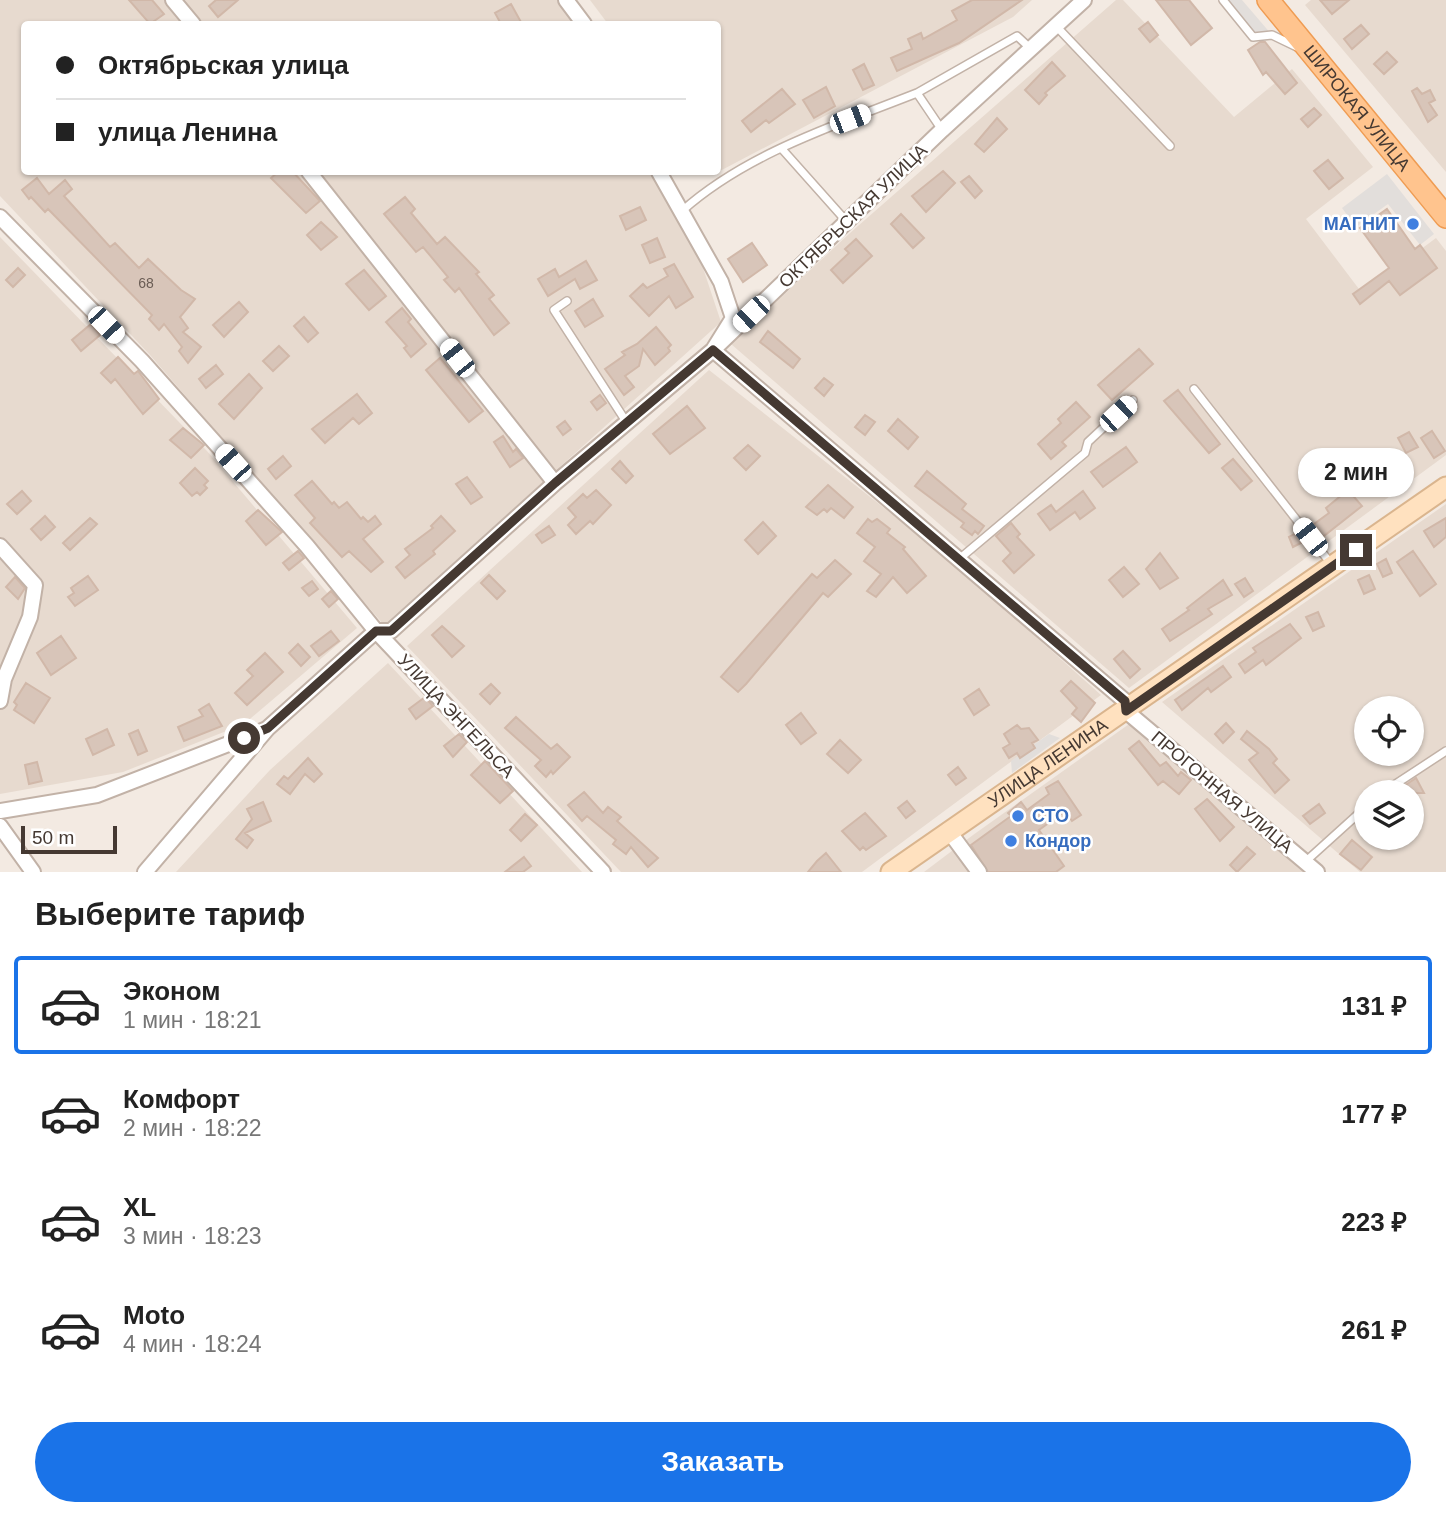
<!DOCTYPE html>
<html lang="ru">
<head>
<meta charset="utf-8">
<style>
  body { margin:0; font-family:Helvetica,sans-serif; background:#f2f2f2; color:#222; height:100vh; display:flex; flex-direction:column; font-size:26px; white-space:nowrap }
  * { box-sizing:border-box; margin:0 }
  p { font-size:23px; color:#767676 }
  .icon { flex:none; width:38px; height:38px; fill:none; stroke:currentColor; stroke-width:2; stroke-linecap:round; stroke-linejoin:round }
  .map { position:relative; height:872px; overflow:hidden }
  .side { display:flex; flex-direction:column; background:#fff; flex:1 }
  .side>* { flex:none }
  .hud { position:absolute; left:21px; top:21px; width:700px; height:154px; border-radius:7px; box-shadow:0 2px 5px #0004; display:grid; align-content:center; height:154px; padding:0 35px; background:#fff }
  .buttons { position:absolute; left:1354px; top:696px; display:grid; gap:14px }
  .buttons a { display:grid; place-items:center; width:70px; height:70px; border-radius:50%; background:#fff; box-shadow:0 2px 5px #0004; font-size:35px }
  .scale { position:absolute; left:21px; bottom:18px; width:96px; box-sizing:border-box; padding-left:7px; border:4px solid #453932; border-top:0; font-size:19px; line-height:24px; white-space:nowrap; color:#453932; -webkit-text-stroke:5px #fff; paint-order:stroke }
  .end { position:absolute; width:32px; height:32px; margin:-16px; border:9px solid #453932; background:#fff; box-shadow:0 0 0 4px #fff }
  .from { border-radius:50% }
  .bubble { position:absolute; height:49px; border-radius:24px; background:#fff; box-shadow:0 2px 5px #0004; font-size:23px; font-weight:700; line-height:49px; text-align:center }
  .car { position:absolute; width:21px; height:42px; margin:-21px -10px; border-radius:9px; box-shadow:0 0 5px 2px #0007; background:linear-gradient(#fff 24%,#345 0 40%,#fff 0 76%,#345 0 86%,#fff 0) }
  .hud b { display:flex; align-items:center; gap:24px; height:66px; font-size:26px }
  .hud b+b { border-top:2px solid #e0e0e0 }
  .hud i { width:18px; height:18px; background:#222 }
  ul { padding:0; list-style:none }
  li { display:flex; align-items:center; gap:21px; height:98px; margin:0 14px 10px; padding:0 21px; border:4px solid transparent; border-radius:7px }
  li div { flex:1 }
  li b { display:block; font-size:26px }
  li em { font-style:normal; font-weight:700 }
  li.on { border-color:#1a73e8 }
  li>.icon { width:63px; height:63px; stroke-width:1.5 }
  h2 { padding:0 35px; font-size:32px; line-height:84px }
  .button { display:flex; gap:14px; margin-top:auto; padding:14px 35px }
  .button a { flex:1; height:80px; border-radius:42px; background:#1a73e8; color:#fff; font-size:28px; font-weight:700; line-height:80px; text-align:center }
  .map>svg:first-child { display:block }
</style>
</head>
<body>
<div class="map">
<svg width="1446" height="872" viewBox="0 0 1446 872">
  <rect width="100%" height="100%" fill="#f3eae2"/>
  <!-- residential -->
  <path fill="#e7dacf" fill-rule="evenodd" d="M 0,0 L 557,0 L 576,24 L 24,24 L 24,172 L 651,172 L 700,259 L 721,322 L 384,625 L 150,355 L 0,196 Z
    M 590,0 L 1032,0 L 1013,17 L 718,172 L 718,24 L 608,24 Z
    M 1116,0 L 1123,0 L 1234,117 L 1292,69 L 1373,167 L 1306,219 L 1362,293 L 1436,238 L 1446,251 L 1446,455 L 1129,688 L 731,344 L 850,233 Z
    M 1311,0 L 1446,0 L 1446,172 L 1305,5 Z
    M 0,237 L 207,451 L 357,628 L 244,724 L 123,772 L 0,794 Z
    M 709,370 L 949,559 L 1101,695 L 862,872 L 621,872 L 407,646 Z
    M 1446,504 L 1446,872 L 1360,872 L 1162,702 ZM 1367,709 L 1412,709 L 1412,754 L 1367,754 ZM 1367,793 L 1412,793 L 1412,838 L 1367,838 Z
    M 388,663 L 582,872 L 176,872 L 270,770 Z
    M 1132,722 L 1306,872 L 924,872 L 973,835 Z"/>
  <!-- parking -->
  <path fill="#e2dedb" d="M 1223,0 L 1242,0 L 1272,35 L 1253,37 Z
    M 1387,174 L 1434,234 L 1420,245 L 1388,204 L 1356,227 L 1342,208 Z
    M 1049,734 L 1060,738 L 1012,773 L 1011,761 Z"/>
  <!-- building -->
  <path fill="#d8c5b9" stroke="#d1b8a9" stroke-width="2" d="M 129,0 L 152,0 L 164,14 L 150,24 Z
    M 216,0 L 238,0 L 218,17 L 209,6 Z
    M 972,0 L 1022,0 L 959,43 L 897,71 L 891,58 L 912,49 L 908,39 L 921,33 L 923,39 L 957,20 L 952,11 Z
    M 1156,0 L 1189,0 L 1212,28 L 1191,45 Z
    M 1320,0 L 1349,0 L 1332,14 Z
    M 511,4 L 522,24 L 501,24 L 495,13 Z
    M 1148,22 L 1158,35 L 1150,42 L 1139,29 Z
    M 1361,25 L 1369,34 L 1352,49 L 1344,39 Z
    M 1260,42 L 1265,42 L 1297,83 L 1285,94 L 1266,72 L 1263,75 L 1248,50 Z
    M 1387,52 L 1397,62 L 1384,74 L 1374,64 Z
    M 1052,62 L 1065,76 L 1045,93 L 1047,95 L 1039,104 L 1025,90 Z
    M 864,64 L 874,85 L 863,90 L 853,70 Z
    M 826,87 L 835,106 L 814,118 L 803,100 Z
    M 1417,88 L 1422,94 L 1430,90 L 1435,100 L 1429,103 L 1437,115 L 1428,122 L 1412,91 Z
    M 782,89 L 795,104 L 769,123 L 766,120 L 751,132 L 742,121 Z
    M 1314,108 L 1321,115 L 1308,127 L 1301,119 Z
    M 997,118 L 1007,129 L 984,152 L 975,144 Z
    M 1328,160 L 1343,178 L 1329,189 L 1314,171 Z
    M 943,171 L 955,183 L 926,212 L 912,196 Z
    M 278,172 L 293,172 L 320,201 L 306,213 L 271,178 Z
    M 969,176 L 982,191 L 975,198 L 961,182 Z
    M 37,178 L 49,194 L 65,180 L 72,189 L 64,196 L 110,247 L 115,243 L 139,268 L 148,259 L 181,290 L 195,299 L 180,317 L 188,328 L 183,332 L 201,347 L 188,363 L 179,351 L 182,347 L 164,324 L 159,330 L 149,319 L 152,315 L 48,209 L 45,212 L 31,197 L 29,199 L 22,190 Z
    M 405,197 L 415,209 L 411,213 L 437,244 L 445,237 L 479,272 L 476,274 L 494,295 L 489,299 L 509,323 L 494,335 L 459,288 L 455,292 L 444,280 L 448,277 L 423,247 L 416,252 L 384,214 Z
    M 640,207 L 646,220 L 626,230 L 620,216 Z
    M 1387,209 L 1415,249 L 1420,245 L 1437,268 L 1400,295 L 1389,281 L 1360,304 L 1353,294 L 1389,268 L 1360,228 Z
    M 901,214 L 924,238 L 913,248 L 891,224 Z
    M 321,222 L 337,237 L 321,250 L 307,235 Z
    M 657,238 L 665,257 L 650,263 L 642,245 Z
    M 856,239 L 872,256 L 843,283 L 831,270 L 849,253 L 845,249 Z
    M 752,243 L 767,265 L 743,282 L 728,259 Z
    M 586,261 L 597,280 L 580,289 L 575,279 L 548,296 L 538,279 L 555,269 L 559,277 Z
    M 674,264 L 693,297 L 676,308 L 669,296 L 649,316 L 630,296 L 643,284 L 647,288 L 668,276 L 664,269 Z
    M 18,268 L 25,275 L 13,287 L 6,280 Z
    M 364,270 L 386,296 L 369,310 L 346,284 Z
    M 593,299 L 603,316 L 585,327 L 575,311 Z
    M 239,302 L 248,312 L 224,337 L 213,325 Z
    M 402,308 L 411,319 L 408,322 L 426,344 L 411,357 L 404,348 L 407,346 L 386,322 Z
    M 304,317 L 318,333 L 308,342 L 294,326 Z
    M 91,324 L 100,335 L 81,351 L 72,340 Z
    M 656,327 L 671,345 L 668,348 L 670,351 L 655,365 L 643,349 L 639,366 L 625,376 L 634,387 L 624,395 L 605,369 L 625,355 L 622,352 L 637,344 Z
    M 768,331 L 800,359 L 793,368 L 760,342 Z
    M 279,346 L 289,356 L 273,371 L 263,361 Z
    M 1139,349 L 1153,364 L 1112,400 L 1098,385 Z
    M 118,357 L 134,374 L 138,371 L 159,399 L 143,414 L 115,379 L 111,383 L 101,373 Z
    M 440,358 L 483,411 L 469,422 L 426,370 Z
    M 216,365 L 223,374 L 206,388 L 199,379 Z
    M 249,374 L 262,388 L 234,419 L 219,404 Z
    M 824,378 L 833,385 L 824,396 L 815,388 Z
    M 1178,390 L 1220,444 L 1209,453 L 1164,401 Z
    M 357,394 L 372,413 L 359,424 L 353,418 L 325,443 L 312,429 Z
    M 600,395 L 606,403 L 597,410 L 591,402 Z
    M 1076,402 L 1090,417 L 1062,442 L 1066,446 L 1051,459 L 1038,444 L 1061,423 L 1058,419 Z
    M 687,406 L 705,428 L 670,454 L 653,434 Z
    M 865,415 L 875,422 L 865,435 L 855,427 Z
    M 898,419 L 918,437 L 908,449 L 888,431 Z
    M 565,421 L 571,429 L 563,435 L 557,427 Z
    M 183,428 L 204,445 L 191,458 L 170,440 Z
    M 1432,431 L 1445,451 L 1434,458 L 1421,438 Z
    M 1409,432 L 1418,447 L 1406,453 L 1398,438 Z
    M 503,436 L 513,452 L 516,449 L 523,458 L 510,467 L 494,442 Z
    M 748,445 L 760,456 L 746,470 L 734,458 Z
    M 1126,447 L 1137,462 L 1103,487 L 1091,472 Z
    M 1399,452 L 1405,461 L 1380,475 L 1387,487 L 1375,495 L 1362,473 Z
    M 283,456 L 291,466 L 276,479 L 268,469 Z
    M 1233,459 L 1252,481 L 1241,490 L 1222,468 Z
    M 620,461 L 633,476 L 626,483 L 612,469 Z
    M 195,468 L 208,481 L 204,485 L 207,488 L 200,495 L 197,492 L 192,496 L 180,483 Z
    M 927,471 L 966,504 L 962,509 L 984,526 L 978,534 L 975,531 L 972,535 L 961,527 L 964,523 L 915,486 Z
    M 467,477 L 482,497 L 471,504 L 456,484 Z
    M 312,481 L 332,504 L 334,502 L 339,508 L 347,502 L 361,519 L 363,517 L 368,522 L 375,516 L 381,524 L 363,539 L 383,562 L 371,572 L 349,551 L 342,557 L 310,523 L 315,518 L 295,495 Z
    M 828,485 L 853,507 L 844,518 L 831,508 L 827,512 L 824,509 L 817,515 L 806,507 Z
    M 596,490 L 611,505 L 593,524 L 590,521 L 576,534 L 568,525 L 576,517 L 568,508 L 583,494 L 587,498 Z
    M 1348,490 L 1362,506 L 1320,539 L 1310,527 L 1329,513 L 1326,508 Z
    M 22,491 L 31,501 L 17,514 L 7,504 Z
    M 1083,491 L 1095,508 L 1080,519 L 1075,512 L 1050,530 L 1038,514 L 1051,505 L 1056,512 Z
    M 258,510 L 282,532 L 266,545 L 246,521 Z
    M 45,516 L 55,527 L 41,540 L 31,529 Z
    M 441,516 L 455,531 L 433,551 L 435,554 L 405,578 L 396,567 L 410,555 L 405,549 L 433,528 L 431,526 Z
    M 90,518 L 97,524 L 70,550 L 63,543 Z
    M 1446,518 L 1446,537 L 1434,547 L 1424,531 Z
    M 868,519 L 872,522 L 877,519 L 890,529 L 887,533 L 905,547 L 903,549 L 926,576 L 907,593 L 893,577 L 876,597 L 867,591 L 881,574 L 864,561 L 875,547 L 857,533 Z
    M 763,522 L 776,536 L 758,554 L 745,540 Z
    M 1011,523 L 1020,534 L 1017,537 L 1034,555 L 1014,573 L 1003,561 L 1011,553 L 996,536 Z
    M 549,526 L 555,535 L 542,543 L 536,535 Z
    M 1298,532 L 1305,541 L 1293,547 L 1289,537 Z
    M 298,551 L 304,558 L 289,570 L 283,563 Z
    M 1413,551 L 1436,584 L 1420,596 L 1397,562 Z
    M 1160,553 L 1178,578 L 1160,589 L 1146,569 Z
    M 1386,559 L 1392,573 L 1383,577 L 1377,564 Z
    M 835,560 L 851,574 L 828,597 L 823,593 L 746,684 L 738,692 L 721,677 L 812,574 L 817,578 Z
    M 1124,567 L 1139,584 L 1123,597 L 1109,580 Z
    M 489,575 L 505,591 L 497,599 L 481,583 Z
    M 1369,575 L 1375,589 L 1364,594 L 1358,580 Z
    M 88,576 L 98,590 L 75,606 L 68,597 L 74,593 L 71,588 Z
    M 15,577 L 25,588 L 18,599 L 6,587 Z
    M 1245,578 L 1253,591 L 1244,597 L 1235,584 Z
    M 1223,580 L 1232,595 L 1208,609 L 1212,614 L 1170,641 L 1162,629 L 1189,610 L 1187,608 Z
    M 312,581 L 318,589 L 309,596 L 302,588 Z
    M 331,591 L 338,599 L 329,607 L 322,599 Z
    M 1318,612 L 1324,626 L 1313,631 L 1306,617 Z
    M 1290,624 L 1301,638 L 1266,665 L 1263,660 L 1245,673 L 1239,664 L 1256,652 L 1253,648 Z
    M 442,626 L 464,646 L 452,657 L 432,635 Z
    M 331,631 L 339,641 L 319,656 L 311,646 Z
    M 61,636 L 76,658 L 51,675 L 37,653 Z
    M 298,644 L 310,657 L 301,666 L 289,653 Z
    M 1123,651 L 1140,669 L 1130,678 L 1114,659 Z
    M 265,653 L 283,672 L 247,705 L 235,693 L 253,676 L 247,670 Z
    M 1223,666 L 1231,677 L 1211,692 L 1208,688 L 1182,710 L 1175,700 Z
    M 1071,681 L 1095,703 L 1081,722 L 1072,714 L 1077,708 L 1061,691 Z
    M 26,683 L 50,698 L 34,723 L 14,710 L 17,705 L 14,702 Z
    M 491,684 L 500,693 L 490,704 L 480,694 Z
    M 979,689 L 989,705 L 974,715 L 964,699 Z
    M 425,697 L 433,706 L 416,719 L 409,709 Z
    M 209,704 L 222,726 L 184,741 L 178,727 L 203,716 L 199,710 Z
    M 801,713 L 816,733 L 801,744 L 786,725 Z
    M 516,717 L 551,749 L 557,744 L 570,757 L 553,774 L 551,771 L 546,777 L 535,766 L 541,760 L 505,728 Z
    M 1226,723 L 1234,732 L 1223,743 L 1215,734 Z
    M 1017,725 L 1021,729 L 1029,728 L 1038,740 L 1032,743 L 1035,748 L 1020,758 L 1017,753 L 1009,758 L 1003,748 L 1010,744 L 1004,734 Z
    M 107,729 L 114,745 L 93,755 L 86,739 Z
    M 138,730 L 147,751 L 138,755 L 129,734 Z
    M 1247,731 L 1269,749 L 1277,759 L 1273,763 L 1289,780 L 1275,793 L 1249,760 L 1258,753 L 1241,739 Z
    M 459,734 L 467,742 L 453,757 L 444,746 Z
    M 840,740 L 861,760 L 848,773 L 827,754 Z
    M 1139,741 L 1160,766 L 1166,762 L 1178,776 L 1181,772 L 1191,780 L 1179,794 L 1163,781 L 1158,785 L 1129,749 Z
    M 308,758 L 322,774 L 314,782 L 305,774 L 290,794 L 277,784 L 284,776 L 288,779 Z
    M 485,761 L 513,791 L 500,803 L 471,775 Z
    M 37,762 L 42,781 L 29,784 L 25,765 Z
    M 958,767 L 966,778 L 956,785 L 948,775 Z
    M 1416,778 L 1424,793 L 1394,793 Z
    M 1058,781 L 1081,815 L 1072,821 L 1065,811 L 1039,830 L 1064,866 L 1056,872 L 988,872 L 971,845 L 1011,816 L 1008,813 L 1021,802 L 1027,810 L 1049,794 L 1046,788 Z
    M 584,792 L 603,813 L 608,807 L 621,817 L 617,821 L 658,858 L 648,867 L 631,847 L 626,854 L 613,844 L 616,840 L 587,816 L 582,821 L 568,805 Z
    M 1207,799 L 1234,827 L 1220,841 L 1195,809 Z
    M 907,801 L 915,811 L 906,818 L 898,808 Z
    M 263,802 L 271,821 L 245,833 L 253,840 L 247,848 L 236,839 L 252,819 L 247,809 Z
    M 1319,804 L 1325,813 L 1310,824 L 1303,816 Z
    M 865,813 L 886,836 L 866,850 L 863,847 L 860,850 L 842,831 Z
    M 525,814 L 537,825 L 521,841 L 510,830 Z
    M 1352,840 L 1372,857 L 1361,870 L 1340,854 Z
    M 1247,847 L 1255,854 L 1237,872 L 1230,865 Z
    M 826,853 L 841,872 L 808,872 L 817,861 Z
    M 524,857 L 531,866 L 523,872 L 505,872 Z"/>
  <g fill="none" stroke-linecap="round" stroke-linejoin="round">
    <!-- lane casing -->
    <g stroke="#c2b2a7" stroke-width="10">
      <path id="lane" d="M 1223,0 L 1253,37 L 1272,35 L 1297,47
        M 1056,26 L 1170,146
        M 917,93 L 1017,36 L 1031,49
        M 782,149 L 847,222
        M 682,211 C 747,153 836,125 917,93 L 942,130
        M 567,301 L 554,310 L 627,423
        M 1194,389 L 1332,565
        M 958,560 L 1085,453 L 1088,442 L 1133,400
        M 1382,793 L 1446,751
        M 1305,862 L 1367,806"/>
    </g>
    <!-- street casing -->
    <g stroke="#c2b2a7" stroke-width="18">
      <path id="street" d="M 173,0 L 193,24
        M 566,0 L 584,24
        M 309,172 L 555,483
        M 659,172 L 721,282 L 733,318 L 713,350 L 1125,701 L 1126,711 L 1317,872
        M 0,217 L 142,361 L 307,546 L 376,631 L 603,872
        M 0,546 L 35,585 L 30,617 L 4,679 L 0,701
        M 0,811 L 97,795 L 267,729
        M 0,826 L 33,872
        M 948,830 L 979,872
        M 145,872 L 268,728 L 376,631 L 391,631 L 555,483 L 713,350 L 942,130 L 1084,0"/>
    </g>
    <!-- secondary casing -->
    <g stroke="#dab58e" stroke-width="23">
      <g id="secondary">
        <path id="s1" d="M 891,872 L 1446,487"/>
      </g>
    </g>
    <!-- primary casing -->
    <g stroke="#ef9c53" stroke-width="24">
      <g id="primary">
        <path id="s2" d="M 1268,0 L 1446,217"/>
      </g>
    </g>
    <!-- lane -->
    <use href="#lane" stroke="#fff" stroke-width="7"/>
    <!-- street -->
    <use href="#street" stroke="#fff" stroke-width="14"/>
    <!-- secondary -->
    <use href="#secondary" stroke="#ffe1bf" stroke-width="19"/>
    <!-- primary -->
    <use href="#primary" stroke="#ffc48e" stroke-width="21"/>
  </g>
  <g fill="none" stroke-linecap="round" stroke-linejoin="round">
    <!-- route -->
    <path stroke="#453932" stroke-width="9" d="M 244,738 L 268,728 L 376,631 L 391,631 L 555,483 L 713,350 L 1125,701 L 1126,711 L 1356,550"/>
  </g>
  <!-- markers -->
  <g fill="#3f7fe0" stroke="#fff" stroke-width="2.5">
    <circle cx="1413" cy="224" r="7"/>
    <circle cx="1018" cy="816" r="7"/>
    <circle cx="1011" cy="841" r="7"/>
  </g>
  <g text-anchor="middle" stroke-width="5" stroke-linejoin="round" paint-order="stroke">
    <!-- number labels -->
    <g font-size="14" fill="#6a5c54">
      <text x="146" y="288">68</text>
    </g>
    <!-- street labels -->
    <g font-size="18" fill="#453932" stroke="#fff">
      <text dy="6" stroke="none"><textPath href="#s2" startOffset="140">ШИРОКАЯ УЛИЦА</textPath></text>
      <text transform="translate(853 216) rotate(-44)" y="6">ОКТЯБРЬСКАЯ УЛИЦА</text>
      <text transform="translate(456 716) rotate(47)" y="6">УЛИЦА ЭНГЕЛЬСА</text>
      <text dy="6" stroke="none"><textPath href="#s1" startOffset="191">УЛИЦА ЛЕНИНА</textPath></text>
      <text transform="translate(1222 792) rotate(40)" y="6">ПРОГОННАЯ УЛИЦА</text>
    </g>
    <!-- shop labels -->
    <g font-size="18" font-weight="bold" fill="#366cbe" stroke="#fff" text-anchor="start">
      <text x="1399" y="230" text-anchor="end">МАГНИТ</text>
      <text x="1032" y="822">СТО</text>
      <text x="1025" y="847">Кондор</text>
    </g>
  </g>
</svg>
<div class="buttons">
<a><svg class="icon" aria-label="locate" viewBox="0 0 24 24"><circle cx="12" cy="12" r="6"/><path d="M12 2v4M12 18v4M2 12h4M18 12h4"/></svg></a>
<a><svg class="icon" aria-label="layers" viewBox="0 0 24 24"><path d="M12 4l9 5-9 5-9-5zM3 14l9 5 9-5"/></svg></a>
</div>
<div class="scale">50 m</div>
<i class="end from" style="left:244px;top:738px"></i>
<i class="end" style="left:1356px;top:550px"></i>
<div class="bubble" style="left:1298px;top:448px;width:116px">2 мин</div>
<i class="car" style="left:850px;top:119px;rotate:69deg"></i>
<i class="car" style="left:751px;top:314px;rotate:226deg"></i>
<i class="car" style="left:106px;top:325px;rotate:136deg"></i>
<i class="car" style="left:457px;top:358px;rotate:322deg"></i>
<i class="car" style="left:1118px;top:414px;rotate:47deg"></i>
<i class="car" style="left:233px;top:463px;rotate:318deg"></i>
<i class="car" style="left:1310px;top:537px;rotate:322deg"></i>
<div class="hud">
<b><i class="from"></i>Октябрьская улица</b>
<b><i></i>улица Ленина</b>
</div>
</div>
<section class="side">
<h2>Выберите тариф</h2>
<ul>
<li class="on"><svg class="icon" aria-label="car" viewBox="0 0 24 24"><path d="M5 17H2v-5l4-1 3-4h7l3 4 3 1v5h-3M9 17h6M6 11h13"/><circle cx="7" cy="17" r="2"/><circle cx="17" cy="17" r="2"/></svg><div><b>Эконом</b><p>1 мин · 18:21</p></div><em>131 ₽</em></li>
<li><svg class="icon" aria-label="car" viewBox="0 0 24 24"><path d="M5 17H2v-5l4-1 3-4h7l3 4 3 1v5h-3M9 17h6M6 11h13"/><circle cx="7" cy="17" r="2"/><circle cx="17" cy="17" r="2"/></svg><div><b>Комфорт</b><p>2 мин · 18:22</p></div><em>177 ₽</em></li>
<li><svg class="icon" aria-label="car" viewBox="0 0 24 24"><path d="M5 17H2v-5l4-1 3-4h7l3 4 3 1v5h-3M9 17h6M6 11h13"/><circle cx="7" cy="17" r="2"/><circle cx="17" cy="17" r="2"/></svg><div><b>XL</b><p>3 мин · 18:23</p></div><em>223 ₽</em></li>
<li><svg class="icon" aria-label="car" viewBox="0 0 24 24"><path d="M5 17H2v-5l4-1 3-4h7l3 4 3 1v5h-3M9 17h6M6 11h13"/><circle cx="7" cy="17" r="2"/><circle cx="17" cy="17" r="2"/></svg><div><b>Moto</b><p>4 мин · 18:24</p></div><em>261 ₽</em></li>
</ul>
<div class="button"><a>Заказать</a></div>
</section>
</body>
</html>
